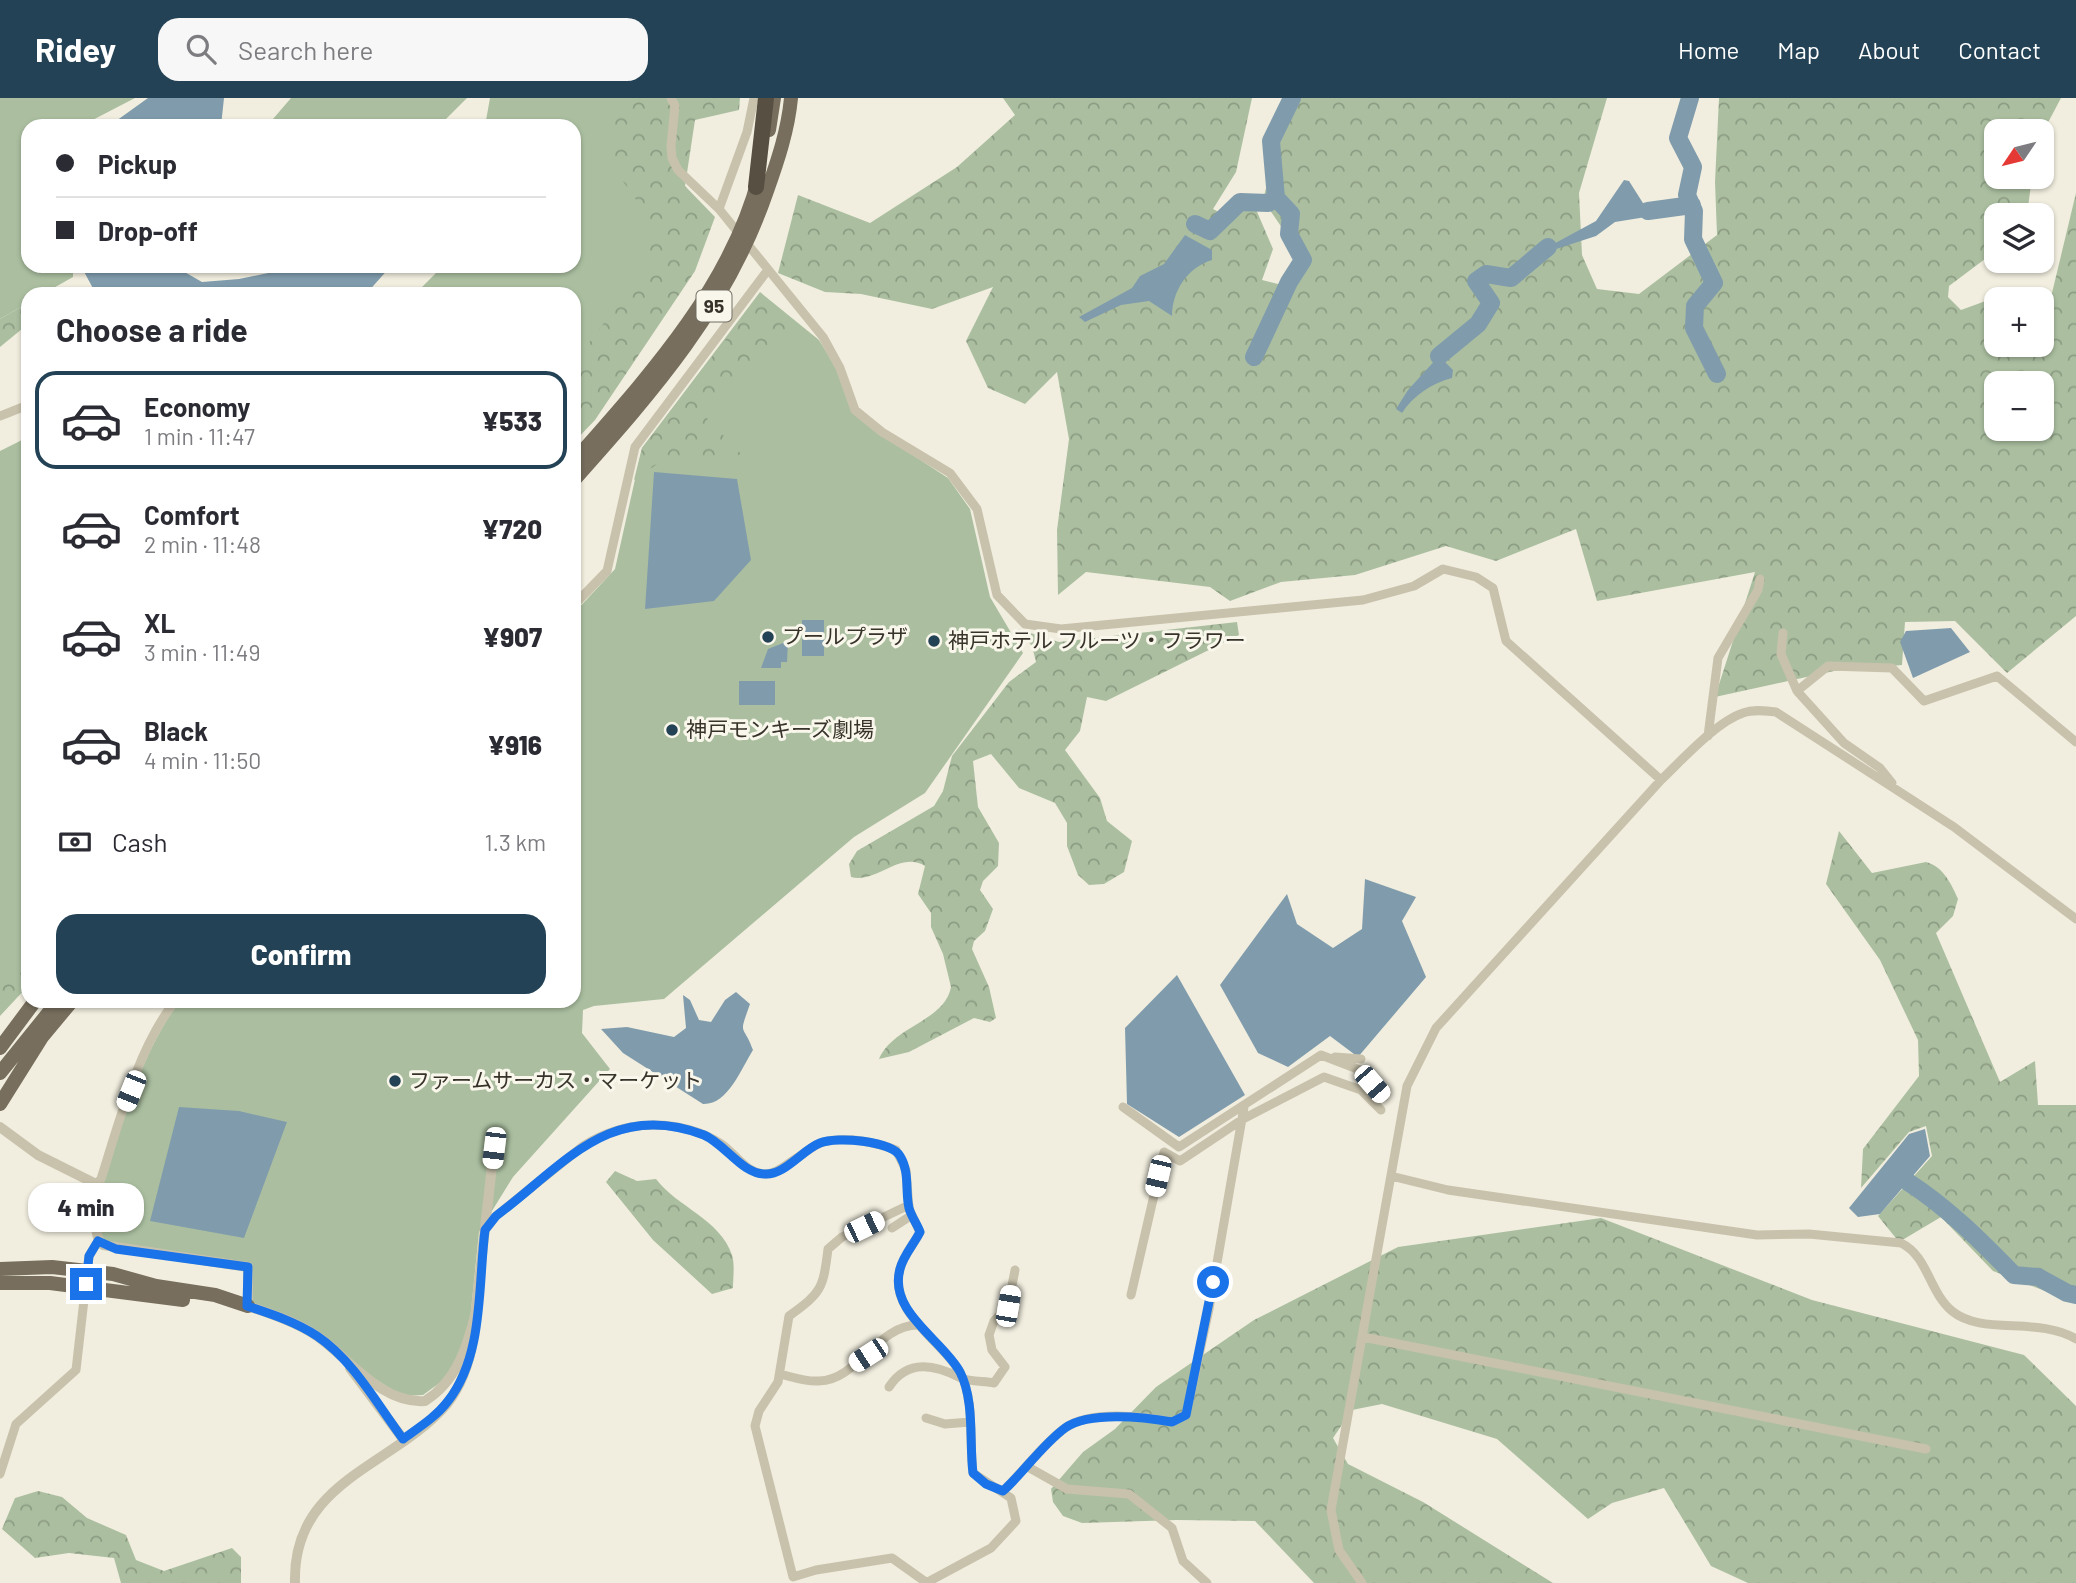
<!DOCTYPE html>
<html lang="en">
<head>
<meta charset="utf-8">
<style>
  body { margin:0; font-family:Barlow,"Noto Sans JP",sans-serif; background:#f7f7f7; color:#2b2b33; height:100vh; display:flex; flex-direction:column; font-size:26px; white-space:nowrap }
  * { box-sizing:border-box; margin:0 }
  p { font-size:23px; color:#7c7c81 }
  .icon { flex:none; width:38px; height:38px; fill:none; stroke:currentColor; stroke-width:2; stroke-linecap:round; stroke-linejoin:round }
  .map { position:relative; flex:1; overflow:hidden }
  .details { position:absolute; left:21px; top:189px; width:560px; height:721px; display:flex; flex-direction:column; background:#fff; border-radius:21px; box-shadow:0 2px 5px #0004 }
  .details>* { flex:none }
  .top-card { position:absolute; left:21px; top:21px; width:560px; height:154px; border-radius:21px; box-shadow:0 2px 5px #0004; display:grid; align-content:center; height:154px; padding:0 35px; background:#fff }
  .needle { width:46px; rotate:235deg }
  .controls { position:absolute; left:1984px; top:21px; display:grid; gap:14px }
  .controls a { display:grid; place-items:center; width:70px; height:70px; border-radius:14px; background:#fff; box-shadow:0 2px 5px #0004; font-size:35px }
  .end { position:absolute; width:32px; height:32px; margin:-16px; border:9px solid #1a73e8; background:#fff; box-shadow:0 0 0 4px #fff }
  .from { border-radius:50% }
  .bubble { position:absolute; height:49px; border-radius:21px; background:#fff; box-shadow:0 2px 5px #0004; font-size:23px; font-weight:800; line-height:49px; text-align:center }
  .car { position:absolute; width:21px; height:42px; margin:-21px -10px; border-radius:9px; box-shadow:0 0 5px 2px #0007; background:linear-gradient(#fff 24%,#345 0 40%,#fff 0 76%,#345 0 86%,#fff 0) }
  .top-card b { display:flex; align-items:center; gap:24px; height:66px; font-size:26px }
  .top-card b+b { border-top:2px solid #e1e1e2 }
  .top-card i { width:18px; height:18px; background:#2b2b33 }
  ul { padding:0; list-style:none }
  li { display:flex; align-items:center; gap:21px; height:98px; margin:0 14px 10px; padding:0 21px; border:4px solid transparent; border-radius:21px }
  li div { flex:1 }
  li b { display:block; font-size:26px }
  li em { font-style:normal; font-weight:800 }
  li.current { border-color:#234255 }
  li>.icon { width:63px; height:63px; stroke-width:1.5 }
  h2 { padding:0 35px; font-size:32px; line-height:84px }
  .pay { display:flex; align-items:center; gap:18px; height:77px; padding:0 35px; font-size:26px }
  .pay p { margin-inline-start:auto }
  .action { display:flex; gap:14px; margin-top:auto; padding:14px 35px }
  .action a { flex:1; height:80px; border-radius:21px; background:#234255; color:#fff; font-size:28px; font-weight:800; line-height:80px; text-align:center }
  header { display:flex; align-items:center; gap:42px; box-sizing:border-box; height:98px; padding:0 35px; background:#234255; color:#fff }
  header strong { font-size:33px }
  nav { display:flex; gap:38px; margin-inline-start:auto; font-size:24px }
  .search { width:490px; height:63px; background:#f7f7f7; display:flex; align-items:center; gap:18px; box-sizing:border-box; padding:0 24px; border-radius:21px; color:#7c7c81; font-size:26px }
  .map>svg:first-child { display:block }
</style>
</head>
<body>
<header>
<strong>Ridey</strong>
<div class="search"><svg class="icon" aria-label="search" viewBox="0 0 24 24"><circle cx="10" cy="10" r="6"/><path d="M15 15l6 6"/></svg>Search here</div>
<nav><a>Home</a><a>Map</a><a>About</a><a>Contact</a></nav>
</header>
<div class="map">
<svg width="2076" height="1485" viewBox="0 0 2076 1485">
  <defs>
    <pattern id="forest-crowns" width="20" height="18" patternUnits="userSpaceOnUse" patternTransform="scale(1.75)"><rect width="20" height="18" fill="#abbfa0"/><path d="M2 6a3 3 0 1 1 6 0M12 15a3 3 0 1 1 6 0" fill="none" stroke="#8c9c83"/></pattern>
  </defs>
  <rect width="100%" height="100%" fill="#f1eedf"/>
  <!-- green -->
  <path fill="#abbfa0" d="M 0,0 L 135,0 L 81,28 L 28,28 L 28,168 L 73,168 L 73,179 L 43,196 L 28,196 L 28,205 L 0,221 Z
    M 291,0 L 467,0 L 439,28 L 267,28 Z
    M 490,0 L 637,0 L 678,175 L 574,315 L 574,196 L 415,196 L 443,168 L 574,168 L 574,28 L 485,28 Z
    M 760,194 L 819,242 L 837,271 L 853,313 L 879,335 L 948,380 L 970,411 L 990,499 L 1023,555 L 925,695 L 854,739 L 664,901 L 594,908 L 583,912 L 582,935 L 610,971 L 513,1079 L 479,1134 L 468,1243 L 460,1270 L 423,1297 L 402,1298 L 347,1263 L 309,1230 L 248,1208 L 248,1166 L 101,1143 C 100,1127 99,1109 102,1093 C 108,1050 151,934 181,903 L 574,903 L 574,515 L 615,471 L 642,350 Z
    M 28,339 L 28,882 L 0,906 L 0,353 Z"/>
  <!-- forest -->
  <path fill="url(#forest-crowns)" fill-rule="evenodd" d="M 610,0 L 740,0 L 739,12 L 695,22 L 685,88 L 715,119 L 695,173 L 595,322 L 574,344 L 576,262 L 606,222 L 646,179 L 650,121 L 607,61 L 618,10 Z
    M 1003,0 L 1252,0 L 1236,74 L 1213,111 L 1225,117 L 1255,109 L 1273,151 L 1262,182 L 1282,187 L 1300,156 L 1263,102 L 1285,15 L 1292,0 L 1607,0 L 1579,95 L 1582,157 L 1597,191 L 1639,196 L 1717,137 L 1715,84 L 1719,0 L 2061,0 L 2042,36 L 2042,33 L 1997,33 L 1997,79 L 2032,79 L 2027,117 L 1997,117 L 1997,152 L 1949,188 L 1948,199 L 1961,212 L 2002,197 L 2052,195 L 2076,95 L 2076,518 L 2007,575 L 1955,523 L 1905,524 L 1902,567 L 1834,573 L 1715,599 L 1755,474 L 1597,503 L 1576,431 L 1496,463 L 1446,448 L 1355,477 L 1281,484 L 1230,503 L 1210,489 L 1086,474 L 1058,497 L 1057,432 L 1069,341 L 1057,274 L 1025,306 L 988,290 L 966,243 L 993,189 L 932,211 L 861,196 L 825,194 L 778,175 L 798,97 L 870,125 L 957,69 L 1015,17 ZM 1997,201 L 2042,201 L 2042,247 L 1997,247 ZM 1997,285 L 2042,285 L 2042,331 L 1997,331 Z
    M 756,202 L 796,229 L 780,236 L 703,316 L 742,357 L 663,362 L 634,382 L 642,350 Z
    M 28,205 L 28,226 L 0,249 L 0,221 Z
    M 1237,524 L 1239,537 L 1106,603 L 1087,599 L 1080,633 L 1065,652 L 1100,700 L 1107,723 L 1132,743 L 1124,774 L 1104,786 L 1089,787 L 1078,777 L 1067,748 L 1067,725 L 1055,705 L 1019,690 L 991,656 L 973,663 L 978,709 L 999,745 L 998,768 L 983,783 L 980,792 L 993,811 L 985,833 L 974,843 L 972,851 L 989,889 L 996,920 L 990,924 L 974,920 L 909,954 L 879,961 C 893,928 945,923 951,889 L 943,856 L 931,829 L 931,815 L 918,796 L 925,768 C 900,752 876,786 851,779 L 849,766 L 857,753 L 934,708 L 943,693 L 952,658 L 1009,584 L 1036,564 L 1032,548 L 1018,531 L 1059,544 Z
    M 1839,733 L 1872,775 L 1926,764 C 1943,768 1952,787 1958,801 L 1953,818 L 1936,835 L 2000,984 L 2035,963 L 2038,1007 L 2076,1007 L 2076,1205 L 1993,1173 L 1941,1119 L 1899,1144 L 1878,1118 L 1932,1058 L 1926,1028 L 1909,1034 L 1861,1090 L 1863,1051 L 1919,978 L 1918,942 L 1880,862 L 1826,786 Z
    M 28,866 L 28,888 L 0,918 L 0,888 Z
    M 615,1073 L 637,1083 L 656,1081 C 677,1109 720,1121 732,1157 C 735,1167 733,1180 733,1190 L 712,1196 L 653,1142 L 606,1084 Z
    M 1601,1120 L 1812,1202 L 2024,1257 L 2076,1308 L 2076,1485 L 1748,1485 L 1711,1468 L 1664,1390 L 1612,1405 L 1588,1421 L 1497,1341 L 1382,1306 L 1352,1312 L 1333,1340 L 1348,1366 L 1423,1404 L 1553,1485 L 1314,1485 L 1255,1423 L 1177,1422 L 1082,1425 L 1063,1418 L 1053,1404 L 1051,1391 L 1083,1354 L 1115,1331 L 1156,1289 L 1254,1222 L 1398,1149 Z
    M 38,1393 L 62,1399 L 87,1420 L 126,1437 L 136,1462 L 164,1473 L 232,1450 L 241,1459 L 241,1485 L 121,1485 L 114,1460 L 69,1455 L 35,1460 L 2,1431 L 15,1400 Z"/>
  <!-- water -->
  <path fill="#809cac" d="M 148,0 L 224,0 L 221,28 L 109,28 Z
    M 1624,82 L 1629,83 L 1648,113 L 1646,119 L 1615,124 L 1596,138 L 1547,154 L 1548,149 L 1596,123 Z
    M 1185,137 L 1212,152 L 1212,162 C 1188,169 1172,193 1172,218 L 1149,203 L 1121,207 L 1085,224 L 1079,219 L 1132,190 L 1140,178 L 1164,166 Z
    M 81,168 L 174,168 L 202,184 L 239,181 L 302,168 L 391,168 L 366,196 L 96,196 Z
    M 1439,258 L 1453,272 L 1452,280 C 1432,285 1413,298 1402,315 L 1396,311 L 1408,292 Z
    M 654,374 L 737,381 L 751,462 L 714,503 L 645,511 Z
    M 802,522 L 824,522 L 824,558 L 802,558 Z
    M 1951,530 L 1970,554 L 1913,580 L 1900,544 L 1906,533 Z
    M 788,543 L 787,564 L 781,564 L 781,570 L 761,570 L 768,551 Z
    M 739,583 L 775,583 L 775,607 L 739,607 Z
    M 1365,781 L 1416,799 L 1402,823 L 1426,879 L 1358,959 L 1330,938 L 1288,969 L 1258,955 L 1220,887 L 1287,796 L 1297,826 L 1333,850 L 1362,831 Z
    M 1177,877 L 1245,997 L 1179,1039 L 1127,1006 L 1125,930 Z
    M 736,894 L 750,906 C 738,940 743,924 753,952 C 741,971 728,1007 703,1006 L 623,955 L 601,931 L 627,929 L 674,939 L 686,930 L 683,897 L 690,902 L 699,922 L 711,924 L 725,902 Z
    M 179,1009 L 239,1013 L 287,1024 L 244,1140 L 150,1123 Z
    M 1925,1031 L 1930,1058 L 1880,1116 L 1858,1119 L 1849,1110 L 1909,1036 Z"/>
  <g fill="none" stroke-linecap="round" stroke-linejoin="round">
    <!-- river -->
    <path stroke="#809cac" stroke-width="18" d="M 1690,0 L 1678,40 L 1693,69 L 1687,97 L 1694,113 L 1693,141 L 1714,185 L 1695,208 L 1694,230 L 1717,276
      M 1648,113 L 1692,107
      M 1195,126 L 1210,133 L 1240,104 L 1268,105 L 1276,100
      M 1439,258 L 1478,226 L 1491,205 L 1476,183 L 1486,176 L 1511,180 L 1548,149
      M 1254,259 L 1289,184 L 1303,162 L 1289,136 L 1291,116 L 1276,100 L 1271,43 L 1292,0
      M 1908,1084 C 1948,1110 1981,1143 2014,1177 L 2038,1179 L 2067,1195 L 2076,1197"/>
    <!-- minor -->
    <path stroke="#c8c2ac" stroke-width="9" d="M 671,0 L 675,8 L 671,48 L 672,60 L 678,72 L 719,111 L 823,239 L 840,270 L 855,312 L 882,334 L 950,375 L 977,411 L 997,497 L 1025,526 L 1061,531 L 1363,502 L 1414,488 L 1443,471 L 1476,479 L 1493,490 L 1506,543 L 1661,682 L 1436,930 L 1407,988 L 1331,1412 L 1339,1452 L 1362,1485
      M 719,111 L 747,34 L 754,0
      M 0,318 L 28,307
      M 574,507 L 607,473 L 635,349 L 767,173
      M 1783,535 L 1781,556 L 1797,593
      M 1708,638 L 1718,560 L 1758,492 L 1760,481
      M 1661,682 C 1682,662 1716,624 1743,615 C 1754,611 1765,613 1776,614 L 1954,729 L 2076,821
      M 1892,685 L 1880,670 L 1844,645 L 1797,593 L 1828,568 L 1892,570 L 1924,603 L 1997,578 L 2076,644
      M 1335,959 L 1361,961
      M 1123,1009 L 1179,1049 L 1321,957 L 1360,972 L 1384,999
      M 1391,1078 L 1448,1092 L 1757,1137 L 1809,1136 L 1901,1145 C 1928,1158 1929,1194 1952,1213 C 1982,1238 2038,1218 2076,1241
      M 96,1086 L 101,1081 C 119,1024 138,950 175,903
      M 909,1107 L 842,1139 L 828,1151 C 823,1191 822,1194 789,1218 L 778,1284 L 759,1313 L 755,1328 L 793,1479 L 816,1472 L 892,1460 L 927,1485
      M 892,1130 L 912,1117
      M 485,1132 L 496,1118 L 583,1048 C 624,1022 677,1019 720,1045 C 736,1055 746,1077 767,1076 C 778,1075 787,1066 795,1061 C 804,1056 813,1047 823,1044 C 845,1038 875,1044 896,1052 L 906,1072 L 909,1111 L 920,1134 C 914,1146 903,1158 900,1171 C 888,1214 942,1243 960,1274 C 975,1303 969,1344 973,1375 L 1011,1400 L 1016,1423 L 991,1450 L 926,1485
      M 1131,1197 L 1164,1054 L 1180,1063 L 1243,1021 L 1324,979 L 1361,992 L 1381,1012
      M 1363,1239 L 1926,1351
      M 780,1276 C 792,1279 806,1284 819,1283 C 858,1282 877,1227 918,1227
      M 889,1289 C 908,1260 936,1267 961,1280 C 970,1284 985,1283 994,1285 L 1005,1269 L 992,1252 L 989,1237 L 994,1223 L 1008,1208 L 1015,1172
      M 926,1320 L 945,1326 L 970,1324
      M 1028,1369 L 1067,1391 L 1129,1396 L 1172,1430 L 1183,1463 L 1207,1485
      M 0,1376 L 16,1326 L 76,1272 L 89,1158 L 98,1143
      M 1003,1393 C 1023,1374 1043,1346 1065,1330 C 1090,1312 1143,1318 1172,1324 L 1186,1317 L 1209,1211 L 1244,1009"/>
    <!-- tertiary -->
    <path stroke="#c8c2ac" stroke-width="10" d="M 0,1029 L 38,1057 L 96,1086 C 104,1104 88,1134 103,1147 L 248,1169 L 248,1208 C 271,1216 296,1224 317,1238 C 350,1261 381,1306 425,1303 C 457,1283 467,1249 476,1214
      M 475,1219 L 494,1050
      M 350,1270 L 403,1341
      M 295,1485 C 292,1382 393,1369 447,1306 C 462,1287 469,1266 473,1242"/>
    <!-- primary -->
    <path stroke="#776e5d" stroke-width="14" d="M 769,32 L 774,0
      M 574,363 C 647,280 731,189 759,79
      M 574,382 C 655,291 727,210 767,93 C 778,62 788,32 791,0
      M 0,950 L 35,903
      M 0,975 L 58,903
      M 0,1006 L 42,939 L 72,903
      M 0,1171 L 52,1169 L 113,1176 L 156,1188 L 215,1197 L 248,1208
      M 0,1185 L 50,1185 L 183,1202"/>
    <!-- motorway -->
    <path stroke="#574f42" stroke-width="16" d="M 756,89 L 766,0"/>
  </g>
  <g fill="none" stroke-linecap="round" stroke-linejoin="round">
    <!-- route -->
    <path stroke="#1a73e8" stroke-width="9" d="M 86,1186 L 89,1158 L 98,1143 L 116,1151 L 248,1169 L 247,1208 C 271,1216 296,1224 317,1238 C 353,1262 377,1306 403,1341 C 418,1330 436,1319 448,1303 C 484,1257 478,1187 485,1132 L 496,1118 C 563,1068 610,1001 704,1037 C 725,1046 742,1076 765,1076 C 785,1077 802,1052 820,1045 C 837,1038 891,1043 900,1058 C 910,1074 905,1093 909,1110 C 911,1118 917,1126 920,1134 C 914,1146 903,1158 900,1171 C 888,1214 943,1242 960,1274 C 975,1303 969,1344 973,1375 L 986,1386 L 1003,1393 C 1024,1374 1042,1347 1065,1330 C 1089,1313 1144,1319 1172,1324 L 1186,1317 L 1213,1184"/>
  </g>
  <!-- markers -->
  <g fill="#234255" stroke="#f9f7eb" stroke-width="2.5">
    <circle cx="768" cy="539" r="7"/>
    <circle cx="934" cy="543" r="7"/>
    <circle cx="672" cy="632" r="7"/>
    <circle cx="395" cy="983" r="7"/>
  </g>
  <g text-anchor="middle" stroke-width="6" stroke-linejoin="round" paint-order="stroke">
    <!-- shield labels -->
    <rect fill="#f9f7eb" stroke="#716d64" stroke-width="2" x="696.5" y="192.5" width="35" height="31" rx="5"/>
    <g font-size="19" font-weight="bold" fill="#37322a">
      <text x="714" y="215">95</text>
    </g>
    <!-- poi labels -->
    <g font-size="21" fill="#37322a" stroke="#f9f7eb" text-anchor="start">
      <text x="782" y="546">プールプラザ</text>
      <text x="948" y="550">神戸ホテル フルーツ・フラワー</text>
      <text x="686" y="639">神戸モンキーズ劇場</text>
      <text x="409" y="990">ファームサーカス・マーケット</text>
    </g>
  </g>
</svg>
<div class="controls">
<a><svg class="needle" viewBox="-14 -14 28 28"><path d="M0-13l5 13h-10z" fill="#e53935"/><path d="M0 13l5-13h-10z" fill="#7c7c81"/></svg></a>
<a><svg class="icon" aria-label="layers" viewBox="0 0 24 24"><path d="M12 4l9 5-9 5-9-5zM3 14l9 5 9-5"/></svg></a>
<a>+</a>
<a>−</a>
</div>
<i class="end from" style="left:1213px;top:1184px"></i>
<i class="end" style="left:86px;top:1186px"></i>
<div class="bubble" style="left:28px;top:1085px;width:116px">4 min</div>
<i class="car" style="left:1372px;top:986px;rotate:139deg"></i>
<i class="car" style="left:131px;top:993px;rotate:202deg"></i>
<i class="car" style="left:494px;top:1050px;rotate:187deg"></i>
<i class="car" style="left:1158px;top:1078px;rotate:193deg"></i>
<i class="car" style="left:864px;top:1129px;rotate:64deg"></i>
<i class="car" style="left:1008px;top:1208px;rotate:10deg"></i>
<i class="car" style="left:868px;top:1257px;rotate:237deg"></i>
<div class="top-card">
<b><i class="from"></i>Pickup</b>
<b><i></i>Drop-off</b>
</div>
<section class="details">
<h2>Choose a ride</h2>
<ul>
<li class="current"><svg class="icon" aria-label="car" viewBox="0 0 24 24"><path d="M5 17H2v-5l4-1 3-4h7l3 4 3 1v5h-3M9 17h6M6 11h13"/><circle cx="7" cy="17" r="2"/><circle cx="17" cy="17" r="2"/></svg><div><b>Economy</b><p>1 min · 11:47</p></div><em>¥533</em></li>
<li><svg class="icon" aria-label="car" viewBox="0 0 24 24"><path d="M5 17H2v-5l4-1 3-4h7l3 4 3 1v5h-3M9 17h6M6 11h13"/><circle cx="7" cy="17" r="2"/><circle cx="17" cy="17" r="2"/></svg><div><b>Comfort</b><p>2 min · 11:48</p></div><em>¥720</em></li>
<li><svg class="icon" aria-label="car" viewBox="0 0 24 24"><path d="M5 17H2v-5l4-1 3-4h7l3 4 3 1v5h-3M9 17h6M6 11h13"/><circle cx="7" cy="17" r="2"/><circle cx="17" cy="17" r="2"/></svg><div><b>XL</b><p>3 min · 11:49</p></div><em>¥907</em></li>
<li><svg class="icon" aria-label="car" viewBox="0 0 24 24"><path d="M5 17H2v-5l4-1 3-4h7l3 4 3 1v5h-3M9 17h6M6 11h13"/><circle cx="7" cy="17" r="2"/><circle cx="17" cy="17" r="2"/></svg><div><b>Black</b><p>4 min · 11:50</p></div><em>¥916</em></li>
</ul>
<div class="pay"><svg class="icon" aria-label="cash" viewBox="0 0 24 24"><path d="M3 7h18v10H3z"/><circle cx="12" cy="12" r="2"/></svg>Cash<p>1.3 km</p></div>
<div class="action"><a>Confirm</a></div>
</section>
</div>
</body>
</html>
